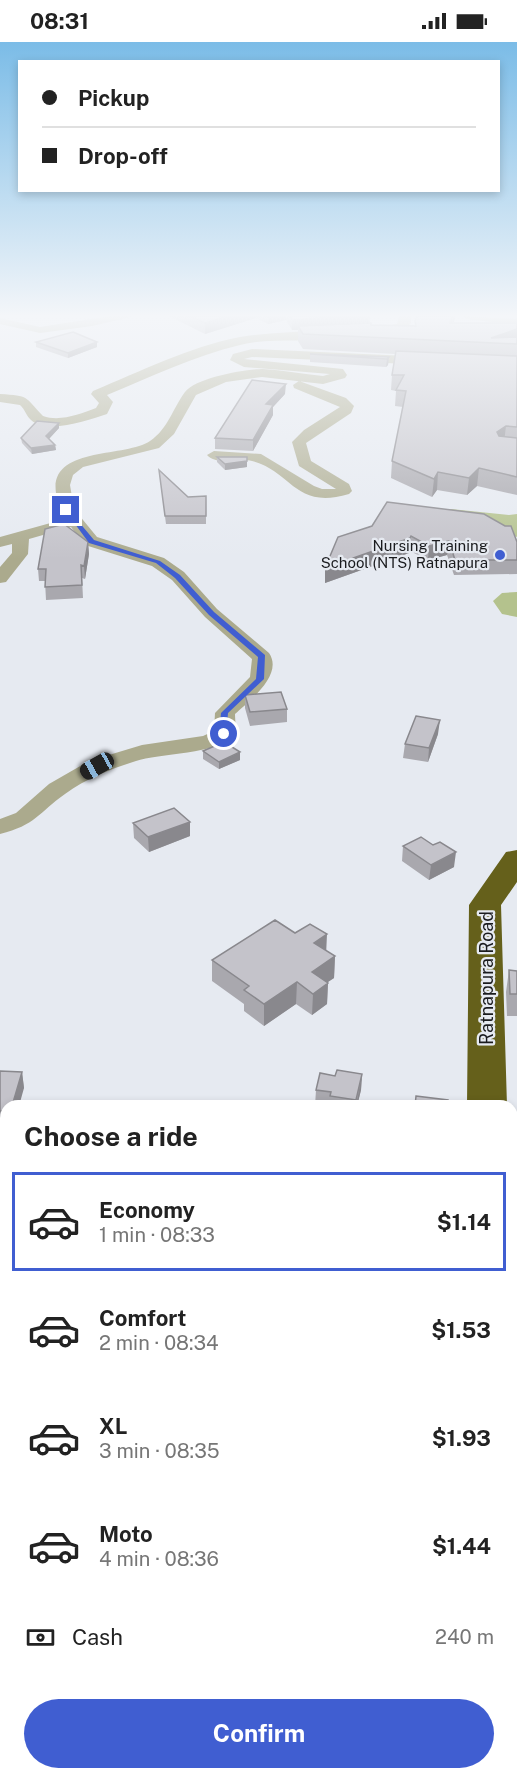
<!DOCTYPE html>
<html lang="en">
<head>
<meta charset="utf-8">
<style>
  body { margin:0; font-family:"Public Sans",sans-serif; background:#f2f2f2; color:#222; height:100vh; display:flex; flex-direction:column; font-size:22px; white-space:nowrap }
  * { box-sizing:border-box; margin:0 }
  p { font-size:20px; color:#767676 }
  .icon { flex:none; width:33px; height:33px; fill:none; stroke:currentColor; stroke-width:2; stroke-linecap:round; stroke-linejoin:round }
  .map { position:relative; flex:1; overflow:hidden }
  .sheet { position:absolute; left:0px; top:1058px; width:518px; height:680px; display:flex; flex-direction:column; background:#fff; border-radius:18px 18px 0 0; box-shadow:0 3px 9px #0003 }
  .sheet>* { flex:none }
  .banner { position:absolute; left:18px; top:18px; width:482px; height:132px; border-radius:0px; box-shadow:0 3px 9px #0003; display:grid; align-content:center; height:132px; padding:0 24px; background:#fff }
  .end { position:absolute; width:27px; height:27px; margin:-14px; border:8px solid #405ed1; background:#fff; box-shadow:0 0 0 3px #fff }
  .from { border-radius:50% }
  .car { position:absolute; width:18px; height:36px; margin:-18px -9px; border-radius:8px; box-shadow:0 0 4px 2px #0007; background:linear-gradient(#222 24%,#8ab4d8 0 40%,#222 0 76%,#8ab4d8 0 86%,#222 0) }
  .banner b { display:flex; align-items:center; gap:21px; height:57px; font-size:22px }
  .banner b+b { border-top:2px solid #e0e0e0 }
  .banner i { width:15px; height:15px; background:#222 }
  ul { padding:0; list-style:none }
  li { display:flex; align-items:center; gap:18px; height:99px; margin:0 12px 9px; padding:0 12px; border:3px solid transparent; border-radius:0px }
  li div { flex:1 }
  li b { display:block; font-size:22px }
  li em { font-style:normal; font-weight:700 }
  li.selected { border-color:#405ed1 }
  li>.icon { width:54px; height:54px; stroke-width:1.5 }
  h2 { padding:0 24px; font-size:27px; line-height:72px }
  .pay { display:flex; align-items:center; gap:15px; height:66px; padding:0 24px; font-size:22px }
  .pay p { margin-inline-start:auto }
  .cta { display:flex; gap:12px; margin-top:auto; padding:12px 24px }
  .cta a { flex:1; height:69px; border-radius:36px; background:#405ed1; color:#fff; font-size:24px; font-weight:700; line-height:69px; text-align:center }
  .status { display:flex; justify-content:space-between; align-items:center; height:42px; padding:0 30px; background:#fff; direction:ltr }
  .status svg { height:16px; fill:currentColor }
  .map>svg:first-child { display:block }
</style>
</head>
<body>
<div class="status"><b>08:31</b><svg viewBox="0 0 49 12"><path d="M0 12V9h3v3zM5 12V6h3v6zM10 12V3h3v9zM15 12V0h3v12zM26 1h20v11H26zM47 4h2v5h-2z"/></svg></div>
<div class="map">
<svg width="517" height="1736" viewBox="0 0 517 1736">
  <rect width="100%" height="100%" fill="#e6eaf1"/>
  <!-- green -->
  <path fill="#b4c28d" d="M 451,467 L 509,473 L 517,472 L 517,495 L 491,484 L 439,471 Z
    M 517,550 L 517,575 L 502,572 L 493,559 L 502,551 Z"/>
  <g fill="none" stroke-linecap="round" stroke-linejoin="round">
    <!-- path -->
    <path stroke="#84878c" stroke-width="6" stroke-dasharray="2 8" stroke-linecap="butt" d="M 512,1647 L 517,1650
      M 61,1731 L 68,1736"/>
    <!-- minor -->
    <path fill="#abaa8d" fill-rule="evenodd" d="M 110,274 L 135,274 L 92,284 L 40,291 L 0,282 L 0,276 L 40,285 Z
      M 399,274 L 411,274 L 411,281 L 405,287 L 369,293 L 363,290 L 369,287 L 397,282 Z
      M 462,274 L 517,277 L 517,283 L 467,277 Z
      M 332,288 L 336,290 L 336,294 C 305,302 272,295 240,303 C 194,314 150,335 107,353 L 113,360 L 107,372 C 88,378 48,393 31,378 C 26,374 25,367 20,363 L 0,360 L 0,352 C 30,354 24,354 43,374 C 60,380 80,372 96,366 L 99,361 L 91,352 L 93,349 C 141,329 189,305 240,295 C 270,290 301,290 332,288 Z
      M 252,307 L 430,315 L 436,319 L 430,323 L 252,315 L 244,317 L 343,327 L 347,333 L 345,336 L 323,342 L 262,335 L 226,340 L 196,353 L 174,392 L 159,406 L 83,425 L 73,433 L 70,443 L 74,467 L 97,495 L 164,516 L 184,530 L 217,567 L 269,611 C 284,633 249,659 235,672 C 235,679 237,690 233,695 C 220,711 157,712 136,719 C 111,727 87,736 65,752 C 38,771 36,783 0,792 L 0,777 L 16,771 L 49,742 L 89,719 L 142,703 L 203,694 L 214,689 L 215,671 L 250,635 L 252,617 L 205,575 L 172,538 L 152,524 L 85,503 L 71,485 L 29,497 L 28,512 L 6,540 L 0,541 L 0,525 L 12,511 L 12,502 L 0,505 L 0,495 L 65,477 C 58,468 57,462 56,451 C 49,404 125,416 150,399 C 168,387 173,366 185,350 C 196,336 245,327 263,327 C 283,328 303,332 323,334 L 330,332 L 244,325 L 230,318 L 233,312 Z
      M 299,339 L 346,356 L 354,364 L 351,371 L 306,401 L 311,419 L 349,442 L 352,449 L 349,452 C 294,468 293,430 252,419 C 239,415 216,424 207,413 L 214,409 L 261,412 L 314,444 L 322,447 L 336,447 L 299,424 L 292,400 L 304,388 L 340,365 L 294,346 L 293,343 Z"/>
    <!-- highway -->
    <path fill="#65601b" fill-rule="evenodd" d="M 517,808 L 517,840 L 501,863 L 507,1064 L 467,1064 L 469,863 L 506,810 Z
      M 6,1635 L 6,1694 L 0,1697 L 0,1638 Z"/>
  </g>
  <!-- wall -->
  <path fill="#a9a8ae" d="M 169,274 L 370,274 L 370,281 L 371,283 L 415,284 L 415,279 L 454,281 L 517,281 L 517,453 L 477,444 L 467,453 L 437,448 L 432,455 L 391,436 L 392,419 L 403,365 L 395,364 L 396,349 L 391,348 L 392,333 L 395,312 L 303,307 L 298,299 L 298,288 L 292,288 L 286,278 L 268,282 L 256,276 L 205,292 Z
    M 36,300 L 97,300 L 97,305 L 68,316 L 36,305 Z
    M 310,312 L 389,315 L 388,323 L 386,325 L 310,320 Z
    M 285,352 L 273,365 L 273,373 L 253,409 L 215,407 L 215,396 Z
    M 59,381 L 59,386 L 49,397 L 55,403 L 56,408 L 32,412 L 22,401 L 21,396 Z
    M 217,415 L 247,415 L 247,425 L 225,428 L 217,420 Z
    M 159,428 L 188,455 L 206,454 L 206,482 L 166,482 Z
    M 372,484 L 517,500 L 517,532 L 454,533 L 447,513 L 428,518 L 410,509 L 409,511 L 325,541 L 325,526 Z
    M 88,500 L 89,512 L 85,537 L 82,536 L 83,556 L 46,558 L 45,539 L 39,539 L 38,527 Z
    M 245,653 L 287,667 L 287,680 L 250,684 L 245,666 Z
    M 438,692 L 428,720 L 403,716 L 405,702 Z
    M 203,709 L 240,718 L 219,727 L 203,717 Z
    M 190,780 L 190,794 L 149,810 L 134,796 L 133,781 Z
    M 403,804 L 454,825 L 429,838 L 402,819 Z
    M 295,891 L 335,914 L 334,936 L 328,940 L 327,962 L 312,973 L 296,962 L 264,984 L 244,969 L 244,962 L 212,939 L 212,918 Z
    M 509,928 L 517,929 L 517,974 L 507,974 L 506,950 Z
    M 0,1029 L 22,1030 L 24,1046 L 6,1064 L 6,1085 L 0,1084 Z
    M 362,1032 L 361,1048 L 357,1064 L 315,1064 L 316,1048 L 335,1034 Z
    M 512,1337 L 517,1340 L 517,1427 L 512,1425 Z"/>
  <!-- shaded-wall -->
  <path fill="#89888d" d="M 228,274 L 256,274 L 256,276 L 205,292 L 205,281 Z
    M 268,274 L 286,274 L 286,278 L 268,282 Z
    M 340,274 L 370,274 L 369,283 L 298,284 L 298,288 L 292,288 L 292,278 Z
    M 452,274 L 456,274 L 449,295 L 450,281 Z
    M 517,287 L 517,301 L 491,296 Z
    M 97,300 L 97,305 L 68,316 L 68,311 Z
    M 389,315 L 388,323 L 386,325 L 387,317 Z
    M 286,342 L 285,352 L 273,365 L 273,373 L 253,409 L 253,398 L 266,362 Z
    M 59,381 L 59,386 L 47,399 L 46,394 Z
    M 506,384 L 504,401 L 495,406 L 497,390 Z
    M 55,403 L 56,408 L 32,412 L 31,406 Z
    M 247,419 L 247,425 L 225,428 L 225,422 Z
    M 479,426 L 477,444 L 467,453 L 469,436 Z
    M 438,430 L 437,448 L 432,455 L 434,437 Z
    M 411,494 L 409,511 L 325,541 L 325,526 Z
    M 449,499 L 447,513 L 428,518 L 429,504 Z
    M 88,500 L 89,512 L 85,537 L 84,524 Z
    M 440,678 L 438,692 L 428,720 L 429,706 Z
    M 240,710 L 240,718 L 219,727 L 219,720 Z
    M 190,780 L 190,794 L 149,810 L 148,795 Z
    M 456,810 L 454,825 L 429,838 L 431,823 Z
    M 327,892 L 326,914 L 314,901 Z
    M 335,914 L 334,936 L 311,951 L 312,930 Z
    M 297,940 L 296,962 L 264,984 L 264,962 Z
    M 328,941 L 327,962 L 312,973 L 313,952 Z
    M 22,1030 L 24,1046 L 19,1064 L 12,1064 Z
    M 362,1032 L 361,1048 L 357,1064 L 356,1064 Z
    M 6,1373 L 6,1396 L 0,1400 L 0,1383 L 1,1376 Z"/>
  <!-- building -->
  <path fill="#c4c3ca" stroke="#89888d" stroke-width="1.5" d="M 190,274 L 228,274 L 205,281 Z
    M 290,274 L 340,274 L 292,278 Z
    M 417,274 L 452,274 L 450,281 L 517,281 L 517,287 L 491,296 L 517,295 L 517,302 L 303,292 L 298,284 L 371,281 L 371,283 L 416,284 L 415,279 Z
    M 73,290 L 97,300 L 68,311 L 36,300 Z
    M 396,309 L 517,314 L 517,385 L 506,384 L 497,390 L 499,394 L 517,396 L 517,435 L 479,426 L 469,436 L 438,430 L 434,437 L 392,419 L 406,349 L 396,348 L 404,333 L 392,333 Z
    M 310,312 L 389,315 L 387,317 Z
    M 252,338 L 286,342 L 266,362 L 273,363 L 253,398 L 215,396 Z
    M 37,379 L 59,381 L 46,394 L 55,403 L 31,406 L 21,396 Z
    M 217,415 L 247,415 L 247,419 L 225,422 Z
    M 159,428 L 188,455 L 206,454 L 206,474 L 165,474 Z
    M 387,460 L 484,472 L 505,484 L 511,484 L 517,500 L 517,518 L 455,518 L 449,499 L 429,504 L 411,494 L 410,496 L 325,526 L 338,495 L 372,484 Z
    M 64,482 L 88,500 L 84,524 L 81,523 L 82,543 L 45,545 L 46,527 L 38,527 L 45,487 Z
    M 281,650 L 287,667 L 250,670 L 245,653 Z
    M 416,674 L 440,678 L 429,706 L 405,702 Z
    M 224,700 L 240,710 L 219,720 L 203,709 Z
    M 174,766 L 190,780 L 148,795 L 133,781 Z
    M 421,795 L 433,803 L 440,800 L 456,810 L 431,823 L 403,804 Z
    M 275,878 L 295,891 L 310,882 L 327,892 L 314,901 L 335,914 L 312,930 L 328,941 L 313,952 L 297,940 L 264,962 L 244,948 L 249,944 L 212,918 Z
    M 509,928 L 517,929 L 517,952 L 510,952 Z
    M 337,1028 L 362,1032 L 356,1058 L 330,1054 L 331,1050 L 316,1048 L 320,1031 L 335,1034 Z
    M 0,1029 L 22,1030 L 12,1064 L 6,1064 L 6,1069 L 0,1069 Z
    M 416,1054 L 448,1058 L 447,1064 L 415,1064 Z
    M 6,1311 L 6,1373 L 1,1376 L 4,1380 L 0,1383 L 0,1314 Z
    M 512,1337 L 517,1340 L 517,1403 L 512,1401 Z
    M 5,1717 L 6,1731 L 10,1731 L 12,1736 L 0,1736 L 0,1720 Z"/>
  <!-- sky -->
  <linearGradient id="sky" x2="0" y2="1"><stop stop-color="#7bbce7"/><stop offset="0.53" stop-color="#f4f6f9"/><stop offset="1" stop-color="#f4f6f9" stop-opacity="0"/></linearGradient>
  <rect width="517" height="517" fill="url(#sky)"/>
  <!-- route -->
  <path fill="#405ed1" d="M 64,467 L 68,467 L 94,498 L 160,519 L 180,533 L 214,570 L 265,613 L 264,637 L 228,671 L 226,694 L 219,692 L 221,671 L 256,637 L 258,615 L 209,573 L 175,536 L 156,521 L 89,501 Z"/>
  <!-- markers -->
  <circle fill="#405ed1" stroke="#e6eaf1" stroke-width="2" cx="500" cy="513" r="6"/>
  <g text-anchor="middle" stroke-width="4.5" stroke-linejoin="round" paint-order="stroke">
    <!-- far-poi labels -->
    <g font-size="15" fill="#1a1b1e" stroke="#e6eaf1" text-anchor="end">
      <text x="488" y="509">Nursing Training<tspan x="488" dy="17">School (NTS) Ratnapura</tspan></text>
    </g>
    <!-- street labels -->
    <g font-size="18" fill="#1a1b1e" stroke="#e6eaf1">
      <text transform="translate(487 936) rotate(-90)" y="6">Ratnapura Road</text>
    </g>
  </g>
</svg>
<i class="end from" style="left:224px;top:692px"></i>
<i class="end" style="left:66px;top:468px"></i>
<i class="car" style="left:97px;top:724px;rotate:241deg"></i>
<div class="banner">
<b><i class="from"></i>Pickup</b>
<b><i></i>Drop-off</b>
</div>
<section class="sheet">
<h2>Choose a ride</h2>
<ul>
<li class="selected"><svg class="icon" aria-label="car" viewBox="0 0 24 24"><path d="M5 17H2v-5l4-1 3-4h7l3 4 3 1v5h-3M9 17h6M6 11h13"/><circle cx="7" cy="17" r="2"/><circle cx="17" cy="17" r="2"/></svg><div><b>Economy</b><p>1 min · 08:33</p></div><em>$1.14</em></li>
<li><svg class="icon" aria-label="car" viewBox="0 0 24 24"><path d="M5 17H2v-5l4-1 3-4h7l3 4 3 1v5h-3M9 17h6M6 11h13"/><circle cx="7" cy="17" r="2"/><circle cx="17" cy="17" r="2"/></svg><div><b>Comfort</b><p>2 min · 08:34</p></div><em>$1.53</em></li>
<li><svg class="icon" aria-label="car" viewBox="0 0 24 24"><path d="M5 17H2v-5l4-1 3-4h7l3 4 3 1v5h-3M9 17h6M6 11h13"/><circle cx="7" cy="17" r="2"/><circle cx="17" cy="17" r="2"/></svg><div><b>XL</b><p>3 min · 08:35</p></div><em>$1.93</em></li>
<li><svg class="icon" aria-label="car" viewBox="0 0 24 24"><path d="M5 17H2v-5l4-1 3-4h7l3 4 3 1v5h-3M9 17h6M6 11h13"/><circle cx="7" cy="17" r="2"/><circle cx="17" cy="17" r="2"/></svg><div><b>Moto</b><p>4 min · 08:36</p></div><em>$1.44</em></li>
</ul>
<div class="pay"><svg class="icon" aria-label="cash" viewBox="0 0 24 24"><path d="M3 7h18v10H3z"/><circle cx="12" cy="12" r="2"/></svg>Cash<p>240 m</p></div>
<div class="cta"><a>Confirm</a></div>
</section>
</div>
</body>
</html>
